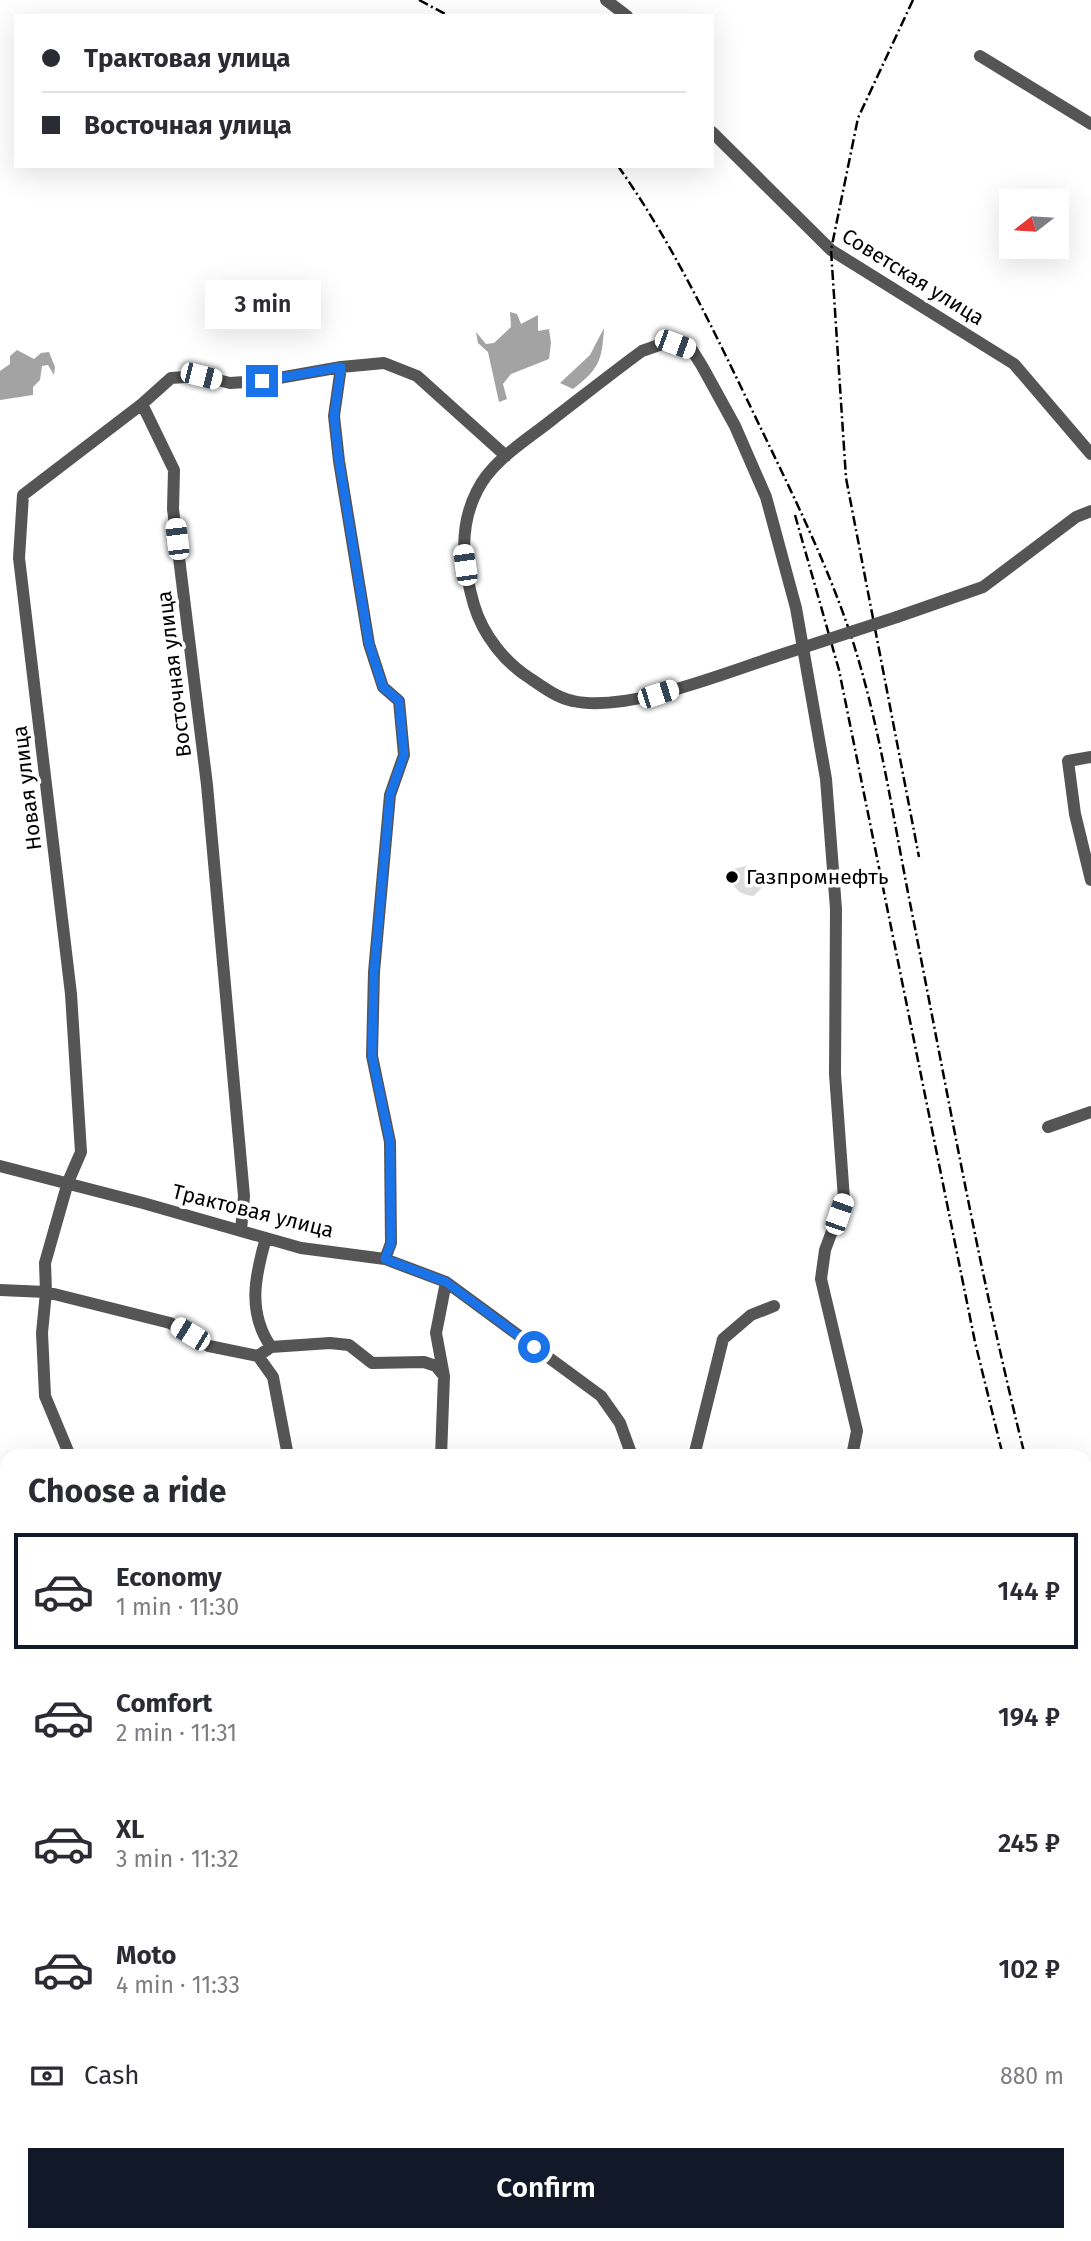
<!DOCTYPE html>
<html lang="en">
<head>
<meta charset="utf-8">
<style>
  body { margin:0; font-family:"Fira Sans",sans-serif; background:#f7f7f7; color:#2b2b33; height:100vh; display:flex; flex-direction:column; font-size:26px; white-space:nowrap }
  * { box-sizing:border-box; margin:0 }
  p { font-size:23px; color:#7c7c81 }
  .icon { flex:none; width:38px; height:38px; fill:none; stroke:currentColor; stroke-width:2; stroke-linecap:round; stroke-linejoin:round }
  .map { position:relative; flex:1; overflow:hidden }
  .details { position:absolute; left:0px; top:1449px; width:1092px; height:793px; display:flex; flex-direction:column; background:#fff; border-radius:21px 21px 0 0; box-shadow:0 7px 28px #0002 }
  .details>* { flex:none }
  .banner { position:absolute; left:14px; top:14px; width:700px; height:154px; border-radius:0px; box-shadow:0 7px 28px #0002; display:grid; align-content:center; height:154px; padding:0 28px; background:#fff }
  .needle { width:46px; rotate:253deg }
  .fabs { position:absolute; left:999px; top:189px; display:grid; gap:14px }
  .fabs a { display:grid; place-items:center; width:70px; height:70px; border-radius:0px; background:#fff; box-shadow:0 7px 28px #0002; font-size:35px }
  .end { position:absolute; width:32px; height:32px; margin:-16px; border:9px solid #1a73e8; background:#fff; box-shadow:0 0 0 4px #fff }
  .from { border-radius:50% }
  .bubble { position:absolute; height:49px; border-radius:0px; background:#fff; box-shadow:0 7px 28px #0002; font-size:23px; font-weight:600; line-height:49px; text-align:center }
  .car { position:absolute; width:21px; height:42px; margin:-21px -10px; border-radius:9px; box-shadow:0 0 5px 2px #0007; background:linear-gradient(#fff 24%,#345 0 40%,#fff 0 76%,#345 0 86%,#fff 0) }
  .banner b { display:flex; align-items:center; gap:24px; height:66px; font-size:26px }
  .banner b+b { border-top:2px solid #e1e1e2 }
  .banner i { width:18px; height:18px; background:#2b2b33 }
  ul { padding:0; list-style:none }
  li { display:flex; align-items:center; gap:21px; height:116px; margin:0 14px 10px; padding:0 14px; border:4px solid transparent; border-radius:0px }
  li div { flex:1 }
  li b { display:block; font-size:26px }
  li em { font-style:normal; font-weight:600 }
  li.active { border-color:#111827 }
  li>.icon { width:63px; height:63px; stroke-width:1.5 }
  h2 { padding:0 28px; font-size:32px; line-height:84px }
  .pay { display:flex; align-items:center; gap:18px; height:77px; padding:0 28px; font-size:26px }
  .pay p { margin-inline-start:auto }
  .button { display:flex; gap:14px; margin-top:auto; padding:14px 28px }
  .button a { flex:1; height:80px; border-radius:0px; background:#111827; color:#fff; font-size:28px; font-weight:600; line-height:80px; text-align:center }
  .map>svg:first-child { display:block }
</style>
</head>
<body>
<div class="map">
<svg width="1091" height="2241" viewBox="0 0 1091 2241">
  <rect width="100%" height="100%" fill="#fff"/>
  <!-- green -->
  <path fill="#dcdcdc" d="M 746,866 L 758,871 L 767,882 L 754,896 C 737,895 729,885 733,869 Z"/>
  <!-- water -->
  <path fill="#a3a3a3" d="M 510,312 L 517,314 L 521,324 L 538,315 L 538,331 L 549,329 L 551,343 L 549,359 L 511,374 L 503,384 L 507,399 L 499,402 L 488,352 L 478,343 L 476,332 L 486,344 L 494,343 L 511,327 Z
    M 604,328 C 602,361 599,369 573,389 L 560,383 L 590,355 Z
    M 17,350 L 34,359 L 41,353 L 49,352 L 55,367 L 54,375 L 48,365 L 42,366 L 40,380 L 33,387 L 33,395 L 0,400 L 0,371 L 10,364 L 10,356 Z"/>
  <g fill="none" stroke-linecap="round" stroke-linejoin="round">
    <!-- minor -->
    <path stroke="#555" stroke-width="12" d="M 606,0 L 627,16
      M 980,56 L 1091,124
      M 712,132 L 831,250 L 1014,364 L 1091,454
      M 341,367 L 334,416 L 339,461 L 369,644 L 383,687 L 399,701 L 404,755 L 390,795 L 374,972 L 372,1056 L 390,1142 L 391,1243 L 385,1259
      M 897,617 L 983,587 L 1076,517 L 1091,511
      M 774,657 C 722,674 626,713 573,701 C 558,698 544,688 531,679 C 505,663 483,635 474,605 C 463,567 458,528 477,491 C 492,460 527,440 553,419 C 583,396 612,373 642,351 L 659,345 L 675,344 L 692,350 L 702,366 L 735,426 L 766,497 L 796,608 L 826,779 L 836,909 L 835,1074 L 844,1199 L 825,1250 L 821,1279 L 857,1431 L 852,1456
      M 1091,757 L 1068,761 L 1075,814 L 1091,880
      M 1048,1127 L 1091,1112
      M 0,1166 L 143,1203 L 301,1248 L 385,1259 L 446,1282 L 601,1396 L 620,1423 L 632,1456
      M 241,1231 L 244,1196 L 207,785 L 173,509 L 174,470 L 142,404 L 171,378 L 201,376 L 230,383 L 262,381 L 341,367 L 384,363 L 417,376 L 506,456
      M 266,1238 C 255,1276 247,1312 271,1347
      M 0,1290 L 46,1292 L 170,1323 L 209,1346 L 258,1356 L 273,1377 L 288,1456
      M 258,1356 L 271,1347 L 330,1343 L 349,1345 L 372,1363 L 424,1362 L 436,1366 L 444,1376
      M 70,1456 L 45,1396 L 42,1333 L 46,1292 L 45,1263 L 68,1182 L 81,1152 L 71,994 L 19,558 L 23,495 L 142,404
      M 441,1456 L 444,1376 L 436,1333 L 446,1282
      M 694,1456 L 723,1339 L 751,1315 L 774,1306
      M 0,1698 L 7,1723
      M 0,1753 L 7,1751
      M 0,1995 L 7,1995
      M 0,2226 L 3,2241
      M 118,2235 L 120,2241
      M 264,2235 L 266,2241
      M 761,2235 L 762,2241
      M 903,2235 L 904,2241
      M 315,2241 L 351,2235"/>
    <!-- rail -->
    <path stroke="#000" stroke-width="2.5" stroke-dasharray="10 3.5 2 3.5" stroke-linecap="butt" d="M 419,0 L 449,16
      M 913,0 L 858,118 L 831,250 L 846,478 L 919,857
      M 618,166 C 672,242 713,329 753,412 C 790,489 828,564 854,645 C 881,731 894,824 912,913 C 948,1094 980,1277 1025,1456
      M 795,515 L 839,670 L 975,1342 L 1003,1456
      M 1085,1681 L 1091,1711
      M 1085,1716 L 1091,1745
      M 1085,1751 L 1091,1782
      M 1085,1786 L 1091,1816
      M 1085,1828 L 1091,1858"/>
    <!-- minor-bridge -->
    <path stroke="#555" stroke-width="12" d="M 774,657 L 897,617"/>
  </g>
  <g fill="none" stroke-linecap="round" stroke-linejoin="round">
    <!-- route -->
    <path stroke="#1a73e8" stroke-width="9" d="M 262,381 L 341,367 L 334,416 L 339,461 L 369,644 L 383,687 L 399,701 L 404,755 L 390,795 L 374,972 L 372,1056 L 390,1142 L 391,1243 L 385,1259 L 446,1282 L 534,1347"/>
  </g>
  <!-- markers -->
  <circle fill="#000" stroke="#fff" stroke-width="2.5" cx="732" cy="877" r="7"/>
  <g text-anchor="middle" stroke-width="7" stroke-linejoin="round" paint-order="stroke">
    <!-- street labels -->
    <g font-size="21" fill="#000" stroke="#fff">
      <text transform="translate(913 277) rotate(32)" y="7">Советская улица</text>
      <text transform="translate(174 674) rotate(-97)" y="7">Восточная улица</text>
      <text transform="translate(27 788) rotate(-97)" y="7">Новая улица</text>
      <text transform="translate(253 1211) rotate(14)" y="7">Трактовая улица</text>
    </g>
    <!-- poi labels -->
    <g font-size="21" fill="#000" stroke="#fff" text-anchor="start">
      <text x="746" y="884">Газпромнефть</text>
    </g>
  </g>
</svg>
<div class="fabs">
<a><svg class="needle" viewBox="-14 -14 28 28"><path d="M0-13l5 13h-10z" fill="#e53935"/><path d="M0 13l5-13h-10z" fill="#7c7c81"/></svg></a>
</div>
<i class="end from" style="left:534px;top:1347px"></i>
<i class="end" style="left:262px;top:381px"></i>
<div class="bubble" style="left:205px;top:280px;width:116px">3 min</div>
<i class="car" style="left:675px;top:344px;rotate:110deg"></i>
<i class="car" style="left:201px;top:376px;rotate:104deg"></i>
<i class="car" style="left:177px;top:539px;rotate:353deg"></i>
<i class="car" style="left:465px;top:565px;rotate:352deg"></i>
<i class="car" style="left:658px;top:694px;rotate:72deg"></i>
<i class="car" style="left:839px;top:1214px;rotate:19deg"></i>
<i class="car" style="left:190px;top:1334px;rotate:301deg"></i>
<div class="banner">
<b><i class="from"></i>Трактовая улица</b>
<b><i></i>Восточная улица</b>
</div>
<section class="details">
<h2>Choose a ride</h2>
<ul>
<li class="active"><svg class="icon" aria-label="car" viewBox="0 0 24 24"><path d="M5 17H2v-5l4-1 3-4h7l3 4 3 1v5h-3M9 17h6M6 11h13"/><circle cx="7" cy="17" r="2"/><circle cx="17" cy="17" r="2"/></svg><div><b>Economy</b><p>1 min · 11:30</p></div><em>144 ₽</em></li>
<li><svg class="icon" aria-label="car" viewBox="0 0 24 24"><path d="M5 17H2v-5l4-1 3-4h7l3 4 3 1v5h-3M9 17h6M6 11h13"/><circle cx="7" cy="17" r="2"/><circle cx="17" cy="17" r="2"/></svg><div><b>Comfort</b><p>2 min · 11:31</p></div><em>194 ₽</em></li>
<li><svg class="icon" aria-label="car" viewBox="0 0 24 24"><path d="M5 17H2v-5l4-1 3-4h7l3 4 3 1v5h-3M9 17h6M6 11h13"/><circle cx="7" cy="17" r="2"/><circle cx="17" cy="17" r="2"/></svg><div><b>XL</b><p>3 min · 11:32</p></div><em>245 ₽</em></li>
<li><svg class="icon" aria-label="car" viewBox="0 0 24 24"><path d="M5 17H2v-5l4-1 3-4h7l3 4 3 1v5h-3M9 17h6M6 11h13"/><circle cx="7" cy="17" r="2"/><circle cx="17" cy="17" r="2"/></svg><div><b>Moto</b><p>4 min · 11:33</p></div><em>102 ₽</em></li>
</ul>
<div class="pay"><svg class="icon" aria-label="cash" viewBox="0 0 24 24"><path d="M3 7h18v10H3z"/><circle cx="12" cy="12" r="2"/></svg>Cash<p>880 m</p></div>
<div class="button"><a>Confirm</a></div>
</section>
</div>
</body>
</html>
